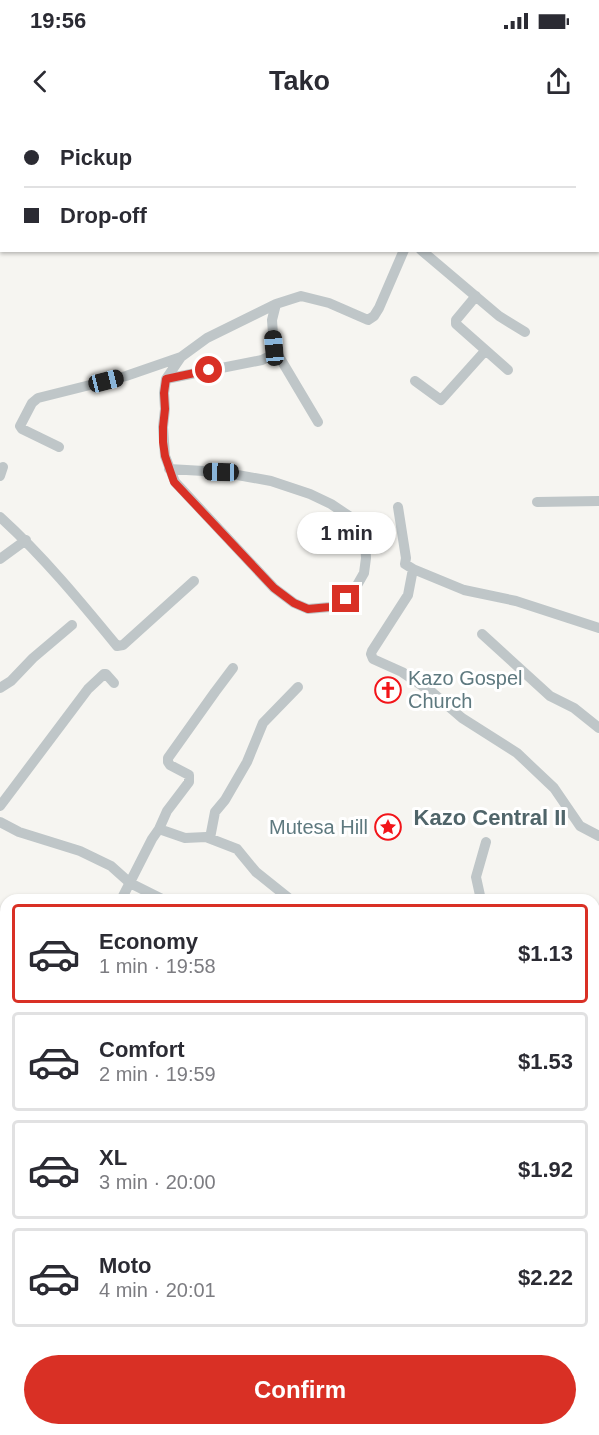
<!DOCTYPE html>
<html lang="en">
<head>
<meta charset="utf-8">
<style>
  body { margin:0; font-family:Helvetica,sans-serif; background:#f2f2f3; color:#2b2b33; height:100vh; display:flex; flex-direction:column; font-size:22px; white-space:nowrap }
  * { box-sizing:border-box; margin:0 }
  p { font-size:20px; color:#7c7c81 }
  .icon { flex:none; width:33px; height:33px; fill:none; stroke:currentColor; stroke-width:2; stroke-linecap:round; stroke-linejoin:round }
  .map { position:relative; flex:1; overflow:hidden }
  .sheet { position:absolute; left:0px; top:774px; width:600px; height:542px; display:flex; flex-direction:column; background:#fff; border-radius:18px 18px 0 0; box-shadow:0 2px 4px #0004 }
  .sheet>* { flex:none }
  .hud { position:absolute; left:0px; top:0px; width:600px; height:132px; box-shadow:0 2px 4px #0004; display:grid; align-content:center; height:132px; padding:0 24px; background:#fff }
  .end { position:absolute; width:27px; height:27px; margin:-14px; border:8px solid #d93025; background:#fff; box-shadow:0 0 0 3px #fff }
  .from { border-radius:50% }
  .bubble { position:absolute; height:42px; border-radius:21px; background:#fff; box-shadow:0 2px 4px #0004; font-size:20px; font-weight:700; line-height:42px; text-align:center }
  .car { position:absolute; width:18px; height:36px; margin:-18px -9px; border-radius:8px; box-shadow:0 0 4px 2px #0007; background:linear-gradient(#222 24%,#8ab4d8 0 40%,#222 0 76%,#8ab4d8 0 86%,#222 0) }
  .hud b { display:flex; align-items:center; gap:21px; height:57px; font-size:22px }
  .hud b+b { border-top:2px solid #e1e1e2 }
  .hud i { width:15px; height:15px; background:#2b2b33 }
  ul { padding:10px 0 0; list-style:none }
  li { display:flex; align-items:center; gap:18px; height:99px; margin:0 12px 9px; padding:0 12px; border:3px solid #e1e1e2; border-radius:6px }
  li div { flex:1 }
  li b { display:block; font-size:22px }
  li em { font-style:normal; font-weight:700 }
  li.current { border-color:#d93025 }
  li>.icon { width:54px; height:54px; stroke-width:1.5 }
  .cta { display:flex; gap:12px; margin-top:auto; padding:12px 24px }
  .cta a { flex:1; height:69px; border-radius:36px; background:#d93025; color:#fff; font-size:24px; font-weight:700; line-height:69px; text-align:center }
  .status { display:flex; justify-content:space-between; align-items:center; height:42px; padding:0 30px; background:#fff; direction:ltr }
  .status svg { height:16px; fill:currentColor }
  header { display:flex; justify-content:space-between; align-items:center; height:78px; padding:0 24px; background:#fff; font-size:27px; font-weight:700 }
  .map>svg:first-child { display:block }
</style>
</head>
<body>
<div class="status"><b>19:56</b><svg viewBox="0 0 49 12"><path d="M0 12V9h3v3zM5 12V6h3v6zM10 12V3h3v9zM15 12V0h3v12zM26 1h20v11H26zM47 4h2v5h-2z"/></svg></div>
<header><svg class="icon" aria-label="back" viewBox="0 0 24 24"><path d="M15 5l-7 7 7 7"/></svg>Tako<svg class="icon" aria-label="share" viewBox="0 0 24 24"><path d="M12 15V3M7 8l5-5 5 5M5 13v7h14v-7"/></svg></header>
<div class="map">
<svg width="599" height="1315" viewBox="0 0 599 1315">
  <rect width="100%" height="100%" fill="#f6f5f1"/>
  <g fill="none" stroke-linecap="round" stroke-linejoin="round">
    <!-- secondary casing -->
    <g stroke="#afb9bb" stroke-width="17">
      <path id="secondary" d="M 0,1296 L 6,1306"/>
    </g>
    <!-- street -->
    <path stroke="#bfc6c8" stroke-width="10" d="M 9,0 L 10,2
      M 493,0 L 495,2
      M 118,2 L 120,0
      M 481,2 L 482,0
      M 0,94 L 2,93
      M 421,130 L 499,196 L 525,212
      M 476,176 L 456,200 L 456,204 L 508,250
      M 276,184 L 272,200 L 274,228 L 318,302
      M 166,259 L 262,240 L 270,236 L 274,228
      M 415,261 L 441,280 L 485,231
      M 59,327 L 22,309 L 20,306 L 32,283 L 38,278 L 126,256 L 181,237
      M 169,349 L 221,352 L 271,361 L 310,374 L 331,384 L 352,398 L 365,421 L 366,438 L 364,453 L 356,467 L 346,479 L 330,487 L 308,489 L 294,483 L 274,468 L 175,362 L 165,336 L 163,307 L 165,289 L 164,273 L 166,259 L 181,237 L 207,218 L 276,184 L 301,176 L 329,183 L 368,200 L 374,196 L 379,188 L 404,130
      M 0,356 L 3,347
      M 537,382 L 599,381
      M 398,387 L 406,438 L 405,444 L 413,449 L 464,470 L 516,481 L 599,508
      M 0,397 C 43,436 80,481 117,526 L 123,525 L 194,461
      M 0,439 L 26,420
      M 413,449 L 408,475 L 372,531 L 371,534 L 373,539 L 402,552 L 433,573 L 462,598 L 517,633 L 554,668 L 580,706 L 599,716
      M 482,514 L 550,576 L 574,588 L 599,608
      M 0,568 L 11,561 L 33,538 L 72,505
      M 0,686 L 88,569 L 104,554 L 106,554 L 114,563
      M 0,702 L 19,712 L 80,731 L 111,746 L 130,763 L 164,780
      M 159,709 L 185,718 L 206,717 L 237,729 L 256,752 L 291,780
      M 210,718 L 215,692 L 225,680 L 247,642 L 263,603 L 298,567
      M 121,780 L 152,719 L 159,709 L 167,691 L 189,662 L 189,655 L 170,645 L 168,642 L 168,638 L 215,572 L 233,548
      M 481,780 L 476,757 L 486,722
      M 0,848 L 6,852
      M 594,878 L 599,875
      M 0,893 L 6,886
      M 594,901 L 599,917
      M 0,939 L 6,945
      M 0,1054 L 6,1058
      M 6,1086 L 6,1089
      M 594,1102 L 599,1100
      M 594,1163 L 599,1161
      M 594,1213 L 599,1223
      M 594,1244 L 599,1242
      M 164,1314 L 181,1310
      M 516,1315 L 517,1310
      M 583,1315 L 599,1307"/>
    <!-- secondary -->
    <use href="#secondary" stroke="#fff" stroke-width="15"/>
  </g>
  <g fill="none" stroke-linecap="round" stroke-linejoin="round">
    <!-- route -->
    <path stroke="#d93025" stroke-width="8" d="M 209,250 L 166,259 L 164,273 L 165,289 L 163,307 L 163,322 L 165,336 L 174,362 L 274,468 L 294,483 L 308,489 L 330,487 L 346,479"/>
  </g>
  <!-- icons -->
  <defs>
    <g id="church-ring" transform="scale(1.35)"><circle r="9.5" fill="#fff" stroke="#f2151a" stroke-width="1.5"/><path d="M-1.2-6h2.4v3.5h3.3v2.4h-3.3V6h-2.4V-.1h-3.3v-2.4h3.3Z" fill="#f2151a"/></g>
    <g id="sight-ring" transform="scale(1.35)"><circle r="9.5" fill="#fff" stroke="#f2151a" stroke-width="1.5"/><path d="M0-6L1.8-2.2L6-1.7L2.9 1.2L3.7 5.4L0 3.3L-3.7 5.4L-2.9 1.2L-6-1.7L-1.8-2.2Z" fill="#f2151a"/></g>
  </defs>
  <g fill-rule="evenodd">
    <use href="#church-ring" x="388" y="570"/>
    <use href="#sight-ring" x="388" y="707"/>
  </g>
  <g text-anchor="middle" stroke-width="6" stroke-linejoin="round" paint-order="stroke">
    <!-- poi labels -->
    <g font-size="20" fill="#5e797f" stroke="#fff" text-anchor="start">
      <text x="408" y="565">Kazo Gospel<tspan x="408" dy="23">Church</tspan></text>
      <text x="368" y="714" text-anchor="end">Mutesa Hill</text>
    </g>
    <!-- quarter labels -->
    <g font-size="22" font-weight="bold" fill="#50656a" stroke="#fff">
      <text x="490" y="705">Kazo Central II</text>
    </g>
  </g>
</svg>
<i class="end from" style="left:209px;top:250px"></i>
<i class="end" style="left:346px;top:479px"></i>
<div class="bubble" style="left:297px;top:392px;width:99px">1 min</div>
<i class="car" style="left:274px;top:228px;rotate:355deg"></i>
<i class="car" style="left:106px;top:261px;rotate:76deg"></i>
<i class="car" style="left:221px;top:352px;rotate:271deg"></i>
<div class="hud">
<b><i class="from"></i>Pickup</b>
<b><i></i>Drop-off</b>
</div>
<section class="sheet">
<ul>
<li class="current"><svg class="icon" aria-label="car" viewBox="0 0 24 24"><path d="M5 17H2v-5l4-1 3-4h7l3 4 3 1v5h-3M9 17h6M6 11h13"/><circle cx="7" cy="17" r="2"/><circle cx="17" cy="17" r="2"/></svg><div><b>Economy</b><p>1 min · 19:58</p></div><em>$1.13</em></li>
<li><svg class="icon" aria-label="car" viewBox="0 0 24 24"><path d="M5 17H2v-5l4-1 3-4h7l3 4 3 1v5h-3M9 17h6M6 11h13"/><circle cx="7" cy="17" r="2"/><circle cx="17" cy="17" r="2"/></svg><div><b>Comfort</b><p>2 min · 19:59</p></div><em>$1.53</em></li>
<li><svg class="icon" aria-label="car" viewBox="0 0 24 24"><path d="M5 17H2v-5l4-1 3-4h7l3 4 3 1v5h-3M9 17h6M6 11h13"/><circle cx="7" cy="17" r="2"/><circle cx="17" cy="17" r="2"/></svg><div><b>XL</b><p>3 min · 20:00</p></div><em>$1.92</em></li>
<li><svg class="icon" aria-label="car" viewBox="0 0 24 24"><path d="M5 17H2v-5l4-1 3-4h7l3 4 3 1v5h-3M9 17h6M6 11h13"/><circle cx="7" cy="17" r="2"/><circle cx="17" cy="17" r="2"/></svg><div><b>Moto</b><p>4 min · 20:01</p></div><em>$2.22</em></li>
</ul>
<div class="cta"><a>Confirm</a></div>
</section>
</div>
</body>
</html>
